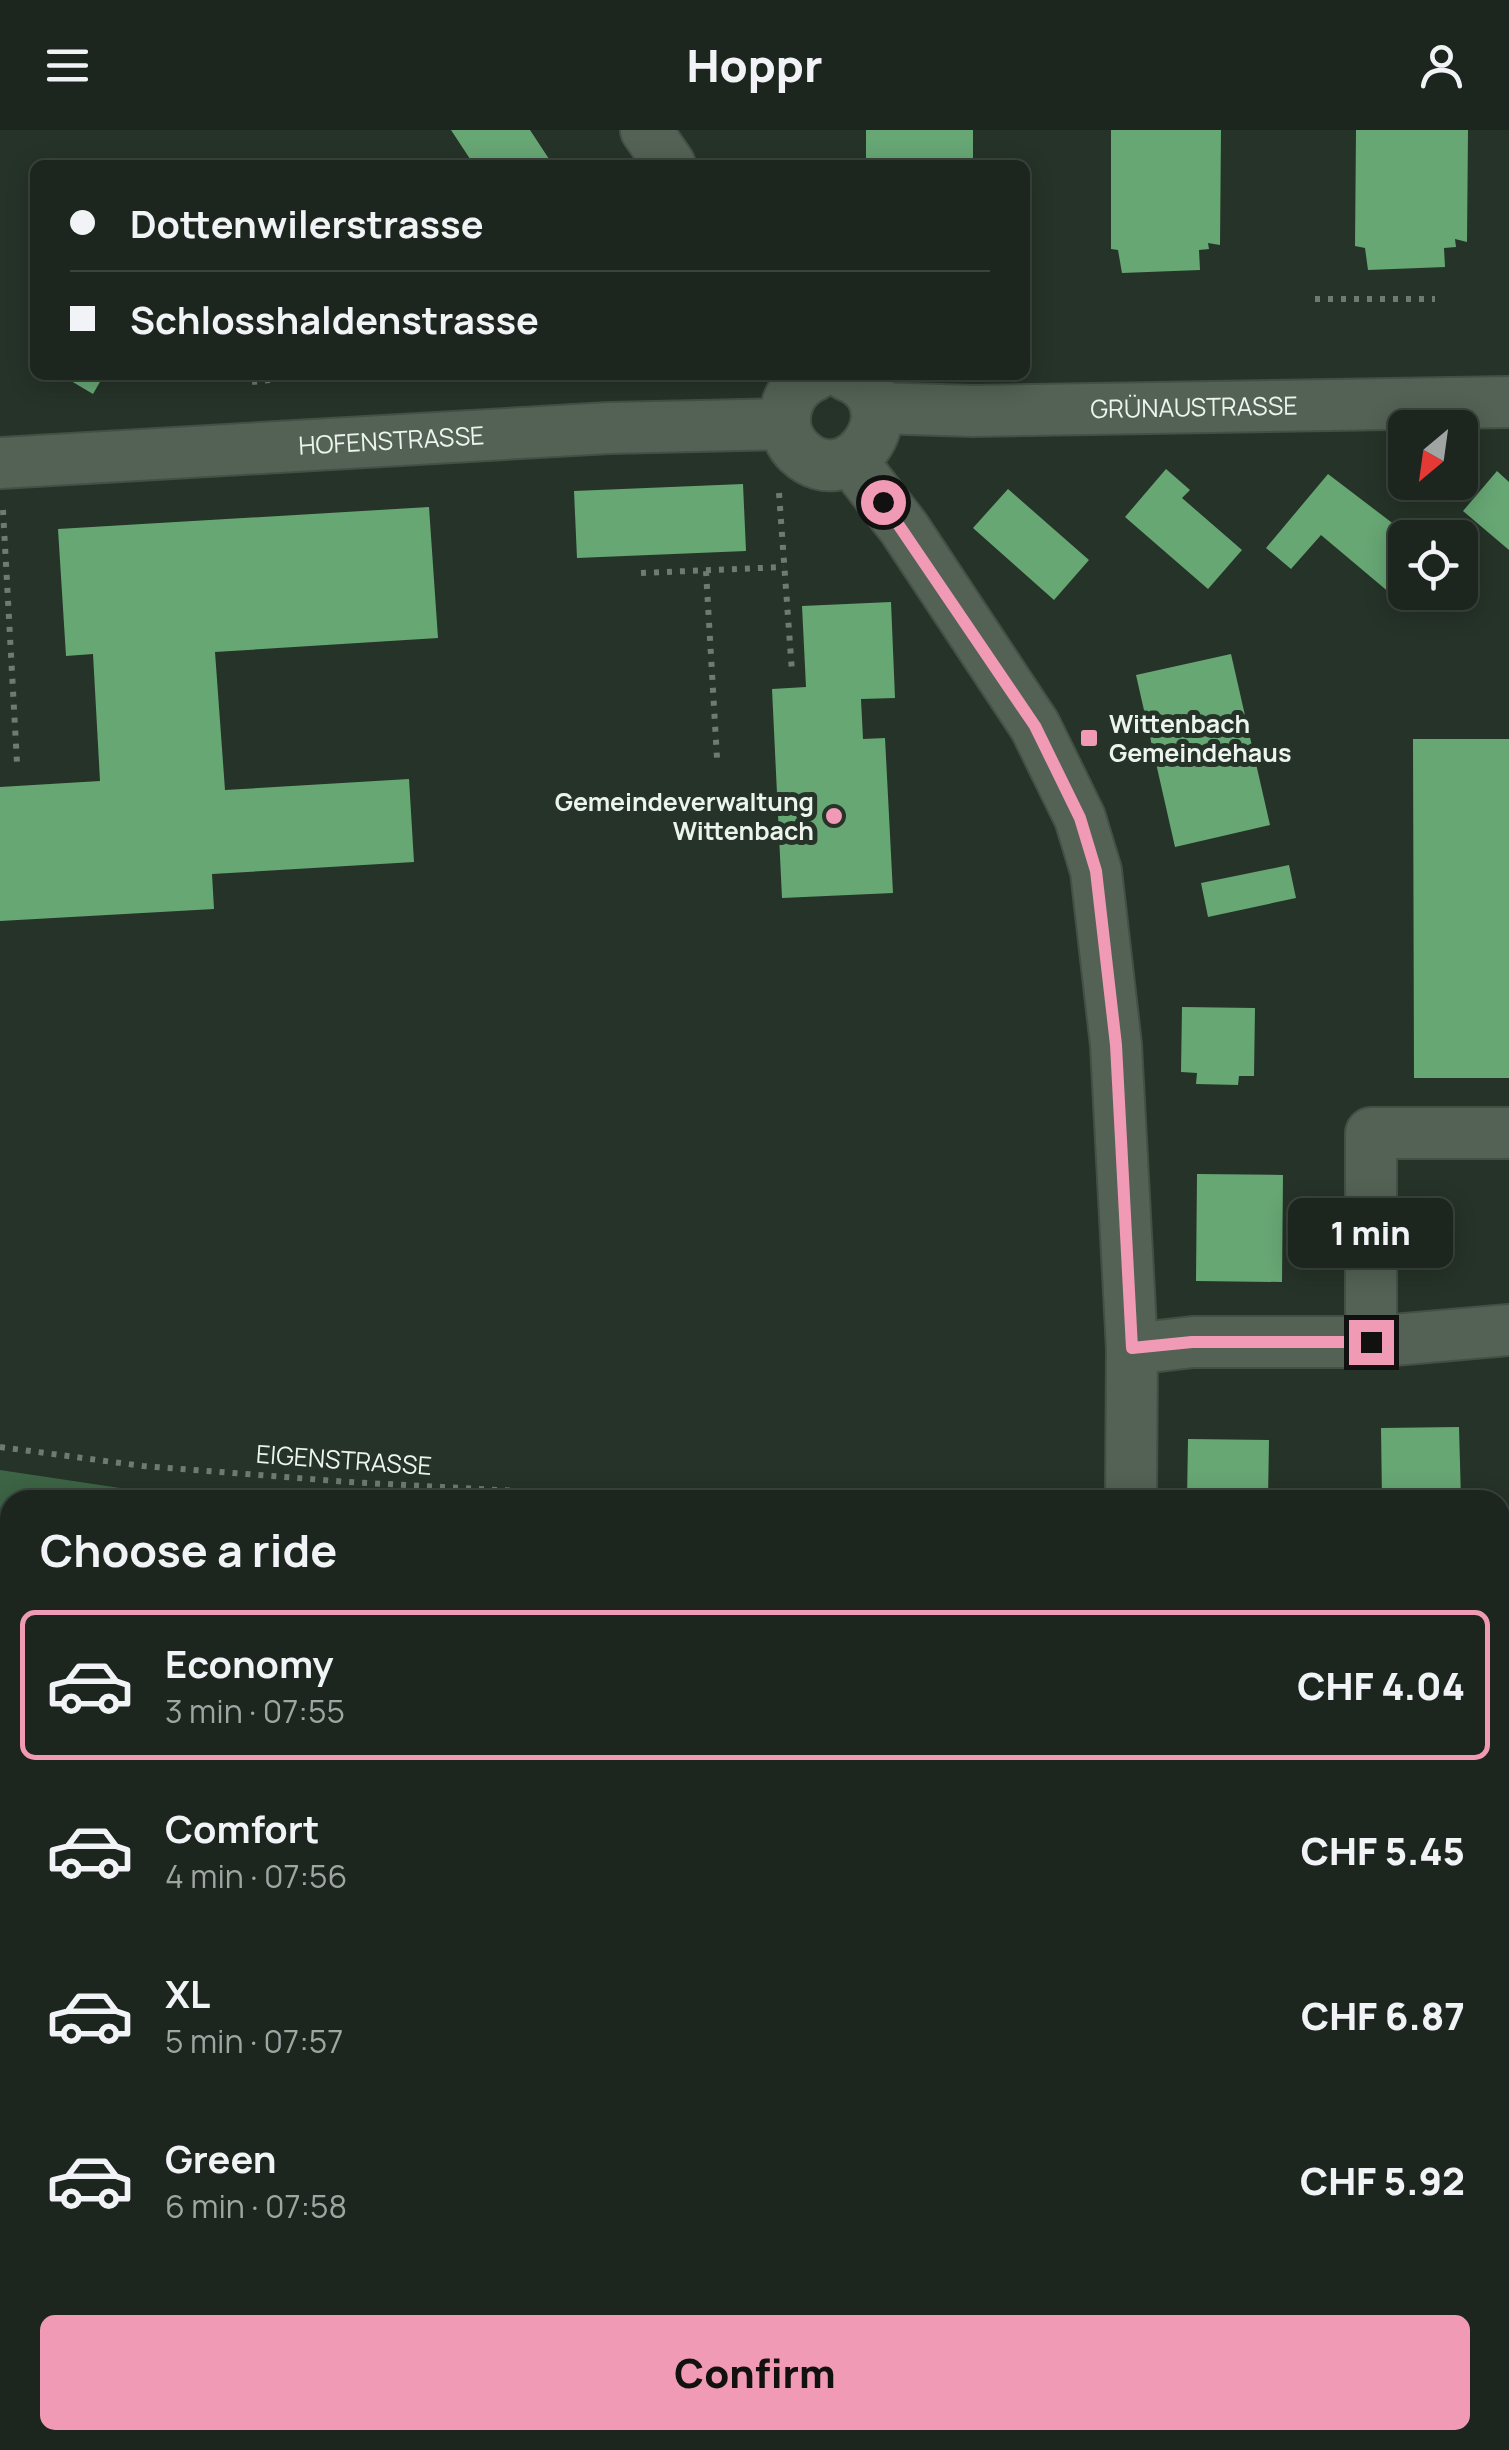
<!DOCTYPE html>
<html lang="en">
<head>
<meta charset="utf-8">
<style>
  body { margin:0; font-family:Manrope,sans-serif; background:#29322b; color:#f1f3f6; height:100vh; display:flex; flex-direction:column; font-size:38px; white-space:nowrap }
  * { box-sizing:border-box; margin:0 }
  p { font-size:32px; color:#a0a5a4 }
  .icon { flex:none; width:55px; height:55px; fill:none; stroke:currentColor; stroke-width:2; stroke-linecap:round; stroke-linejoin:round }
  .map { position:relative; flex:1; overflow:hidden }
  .details { position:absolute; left:0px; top:1360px; width:1510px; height:960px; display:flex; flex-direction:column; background:#1c261e; border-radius:30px 30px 0 0; box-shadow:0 5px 25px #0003,0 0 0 2px #3a433c }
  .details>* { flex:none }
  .hud { position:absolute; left:30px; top:30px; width:1000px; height:220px; border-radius:15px; box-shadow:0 5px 25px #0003,0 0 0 2px #3a433c; display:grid; align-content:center; height:220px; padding:0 40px; background:#1c261e }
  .needle { width:65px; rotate:209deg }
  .buttons { position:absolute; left:1388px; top:280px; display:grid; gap:20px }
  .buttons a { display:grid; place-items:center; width:90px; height:90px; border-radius:15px; background:#1c261e; box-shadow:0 5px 25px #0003,0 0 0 2px #3a433c; font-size:50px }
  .end { position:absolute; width:45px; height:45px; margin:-22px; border:12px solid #f09ab5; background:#111; box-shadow:0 0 0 5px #111 }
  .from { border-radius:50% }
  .bubble { position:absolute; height:70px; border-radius:15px; background:#1c261e; box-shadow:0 5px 25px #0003,0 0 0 2px #3a433c; font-size:32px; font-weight:800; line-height:70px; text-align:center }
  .hud b { display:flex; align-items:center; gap:35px; height:95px; font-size:38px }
  .hud b+b { border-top:2px solid #3a433c }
  .hud i { width:25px; height:25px; background:#f1f3f6 }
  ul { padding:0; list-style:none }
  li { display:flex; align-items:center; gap:30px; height:150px; margin:0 20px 15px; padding:0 20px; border:5px solid transparent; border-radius:15px }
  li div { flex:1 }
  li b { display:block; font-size:38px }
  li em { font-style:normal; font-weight:800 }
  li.current { border-color:#f09ab5 }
  li>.icon { width:90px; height:90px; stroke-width:1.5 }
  h2 { padding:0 40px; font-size:45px; line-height:120px }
  .button { display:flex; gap:20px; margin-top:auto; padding:20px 40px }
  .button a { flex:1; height:115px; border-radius:15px; background:#f09ab5; color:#111; font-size:40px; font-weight:800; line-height:115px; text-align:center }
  header { display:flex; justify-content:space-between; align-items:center; height:130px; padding:0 40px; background:#1c261e; font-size:45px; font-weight:800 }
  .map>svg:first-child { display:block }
</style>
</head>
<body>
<header><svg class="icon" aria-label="menu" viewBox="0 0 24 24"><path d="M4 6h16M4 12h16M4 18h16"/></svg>Hoppr<svg class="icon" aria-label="person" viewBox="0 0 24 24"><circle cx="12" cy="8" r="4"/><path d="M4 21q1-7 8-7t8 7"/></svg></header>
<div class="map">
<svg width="1509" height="2320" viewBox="0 0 1509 2320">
  <rect width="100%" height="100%" fill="#263328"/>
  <!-- green -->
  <path fill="#3d6445" d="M 0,1340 L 200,1370 L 10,1370 L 10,1426 L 0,1424 Z
    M 0,1505 L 10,1507 L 10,2310 L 583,2310 L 587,2320 L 0,2320 Z"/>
  <!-- building -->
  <path fill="#67a774" d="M 451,0 L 530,0 L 553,35 L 474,35 Z
    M 866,0 L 973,0 L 973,35 L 866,35 Z
    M 1111,0 L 1221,0 L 1220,115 L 1208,113 L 1209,119 L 1199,120 L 1200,140 L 1122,143 L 1118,120 L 1111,119 Z
    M 1356,0 L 1468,0 L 1467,112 L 1455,109 L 1456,117 L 1444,118 L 1445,137 L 1368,140 L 1365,118 L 1355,116 Z
    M 61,245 L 104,245 L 93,264 Z
    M 1166,339 L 1190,360 L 1182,368 L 1242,420 L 1208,459 L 1125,387 Z
    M 1497,341 L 1509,352 L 1509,420 L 1463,381 Z
    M 1328,344 L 1412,408 L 1405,408 L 1405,459 L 1397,469 L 1321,405 L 1291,439 L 1266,418 Z
    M 743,354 L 746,421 L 577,428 L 574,361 Z
    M 1008,359 L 1089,430 L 1054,470 L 973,398 Z
    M 429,377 L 438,508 L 215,522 L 225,660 L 409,649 L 414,732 L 212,744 L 214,779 L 0,791 L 0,657 L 100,651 L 93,524 L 66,526 L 58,399 Z
    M 891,472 L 895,568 L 861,569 L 863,609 L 885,608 L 893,763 L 782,768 L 772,559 L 806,557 L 802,476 Z
    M 1231,524 L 1270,695 L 1175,717 L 1136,545 Z
    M 1413,609 L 1509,609 L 1509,948 L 1414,948 Z
    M 1289,735 L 1296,768 L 1208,787 L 1201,753 Z
    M 1182,877 L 1255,878 L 1254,946 L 1239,946 L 1238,955 L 1196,954 L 1197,943 L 1181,942 Z
    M 1197,1044 L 1283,1045 L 1282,1152 L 1196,1151 Z
    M 1459,1297 L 1461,1370 L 1382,1370 L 1381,1298 Z
    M 1188,1309 L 1269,1310 L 1268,1370 L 1187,1370 Z
    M 1509,1629 L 1509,1747 L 1500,1752 L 1500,1634 Z
    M 1500,2086 L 1509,2091 L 1509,2152 L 1500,2167 Z
    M 1500,2289 L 1509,2297 L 1496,2320 L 1396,2320 L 1379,2310 L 1500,2310 Z
    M 916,2310 L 1037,2310 L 1037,2320 L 916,2320 Z"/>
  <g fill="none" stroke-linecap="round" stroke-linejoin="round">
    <!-- minor casing -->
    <g stroke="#444f46" stroke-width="54">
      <g id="minor">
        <path d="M 646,0 L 670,35"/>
        <path d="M 815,245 C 797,253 786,267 785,287 C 784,300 790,313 799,322 C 852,371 916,272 846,245"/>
        <path id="s1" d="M 876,278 L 973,281 L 1509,272"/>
        <path d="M 851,330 L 904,398 L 1035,596 L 1080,688 L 1096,741 L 1116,915 L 1132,1219 L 1131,1370"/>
        <path id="s2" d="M 0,333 L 609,298 L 785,294"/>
        <path d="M 1371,1212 L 1371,1003 L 1509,1003"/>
        <path d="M 1132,1219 L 1193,1212 L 1371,1212 L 1509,1200"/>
        <path d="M 1500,1478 L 1509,1450"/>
        <path d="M 1500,1804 L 1509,1801"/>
        <path d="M 1500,1875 L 1509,1882"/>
        <path d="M 1205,2310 L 1231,2320"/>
        <path d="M 1126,2320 L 1131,2310"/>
      </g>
    </g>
    <!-- path -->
    <path stroke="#6f7a71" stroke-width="6" stroke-dasharray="5 8" stroke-linecap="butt" d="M 1315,169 L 1435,169
      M 252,252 L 305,246
      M 779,363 L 792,542
      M 3,380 L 17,633
      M 706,441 L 717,628
      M 641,443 L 784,437
      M 0,1317 L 143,1336 L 349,1352 L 686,1370
      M 1500,2059 L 1509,2064
      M 1500,2246 L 1509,2245
      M 1319,2310 L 1337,2320"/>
    <!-- minor -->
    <use href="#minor" stroke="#536255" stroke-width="50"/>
  </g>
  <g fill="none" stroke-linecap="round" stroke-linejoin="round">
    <!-- route -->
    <path stroke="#f09ab5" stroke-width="12" d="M 883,372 L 1035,596 L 1080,688 L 1096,741 L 1116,915 L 1132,1218 L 1192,1212 L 1371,1212"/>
  </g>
  <!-- markers -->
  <g fill="#f09ab5" stroke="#263328" stroke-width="4">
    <rect x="1079" y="598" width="20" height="20" rx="5"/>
    <circle cx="834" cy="686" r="10"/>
  </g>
  <g text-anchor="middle" stroke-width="10" stroke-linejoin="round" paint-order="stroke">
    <!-- street labels -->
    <g font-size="25" fill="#ecf4ed" stroke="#263328">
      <text dy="9" stroke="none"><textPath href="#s1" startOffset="318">GRÜNAUSTRASSE</textPath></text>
      <text dy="9" stroke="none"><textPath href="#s2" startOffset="392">HOFENSTRASSE</textPath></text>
      <text transform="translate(344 1330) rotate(4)" y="9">EIGENSTRASSE</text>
    </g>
    <!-- poi labels -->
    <g font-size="25" font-weight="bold" fill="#ecf4ed" stroke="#263328" text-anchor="start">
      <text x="1109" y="603">Wittenbach<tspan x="1109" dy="29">Gemeindehaus</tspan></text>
      <text x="814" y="681" text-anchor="end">Gemeindeverwaltung<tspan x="814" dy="29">Wittenbach</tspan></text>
    </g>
  </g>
</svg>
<div class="buttons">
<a><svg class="needle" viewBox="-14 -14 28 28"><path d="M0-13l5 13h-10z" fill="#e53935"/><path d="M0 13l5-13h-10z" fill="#a0a5a4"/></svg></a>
<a><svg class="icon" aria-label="locate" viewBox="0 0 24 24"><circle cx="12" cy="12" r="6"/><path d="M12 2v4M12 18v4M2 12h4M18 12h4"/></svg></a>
</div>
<i class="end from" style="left:883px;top:372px"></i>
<i class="end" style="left:1371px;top:1212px"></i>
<div class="bubble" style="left:1288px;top:1068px;width:165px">1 min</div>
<div class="hud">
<b><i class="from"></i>Dottenwilerstrasse</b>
<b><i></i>Schlosshaldenstrasse</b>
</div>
<section class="details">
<h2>Choose a ride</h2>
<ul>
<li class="current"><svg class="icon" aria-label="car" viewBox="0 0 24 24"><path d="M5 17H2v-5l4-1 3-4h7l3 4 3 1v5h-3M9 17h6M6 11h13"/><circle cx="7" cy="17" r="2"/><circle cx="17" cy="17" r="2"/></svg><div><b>Economy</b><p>3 min · 07:55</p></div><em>CHF 4.04</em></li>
<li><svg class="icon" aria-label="car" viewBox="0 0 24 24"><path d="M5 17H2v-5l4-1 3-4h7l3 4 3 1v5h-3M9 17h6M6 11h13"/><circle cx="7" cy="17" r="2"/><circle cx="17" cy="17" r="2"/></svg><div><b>Comfort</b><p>4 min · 07:56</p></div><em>CHF 5.45</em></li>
<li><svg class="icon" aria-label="car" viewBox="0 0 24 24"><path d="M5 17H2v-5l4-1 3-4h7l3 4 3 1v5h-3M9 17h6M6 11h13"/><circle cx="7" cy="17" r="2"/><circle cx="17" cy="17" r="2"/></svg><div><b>XL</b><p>5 min · 07:57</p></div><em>CHF 6.87</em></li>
<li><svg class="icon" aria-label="car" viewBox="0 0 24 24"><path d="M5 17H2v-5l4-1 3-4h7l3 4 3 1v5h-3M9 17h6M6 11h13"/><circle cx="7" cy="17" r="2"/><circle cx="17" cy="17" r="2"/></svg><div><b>Green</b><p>6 min · 07:58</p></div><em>CHF 5.92</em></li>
</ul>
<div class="button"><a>Confirm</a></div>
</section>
</div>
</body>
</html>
